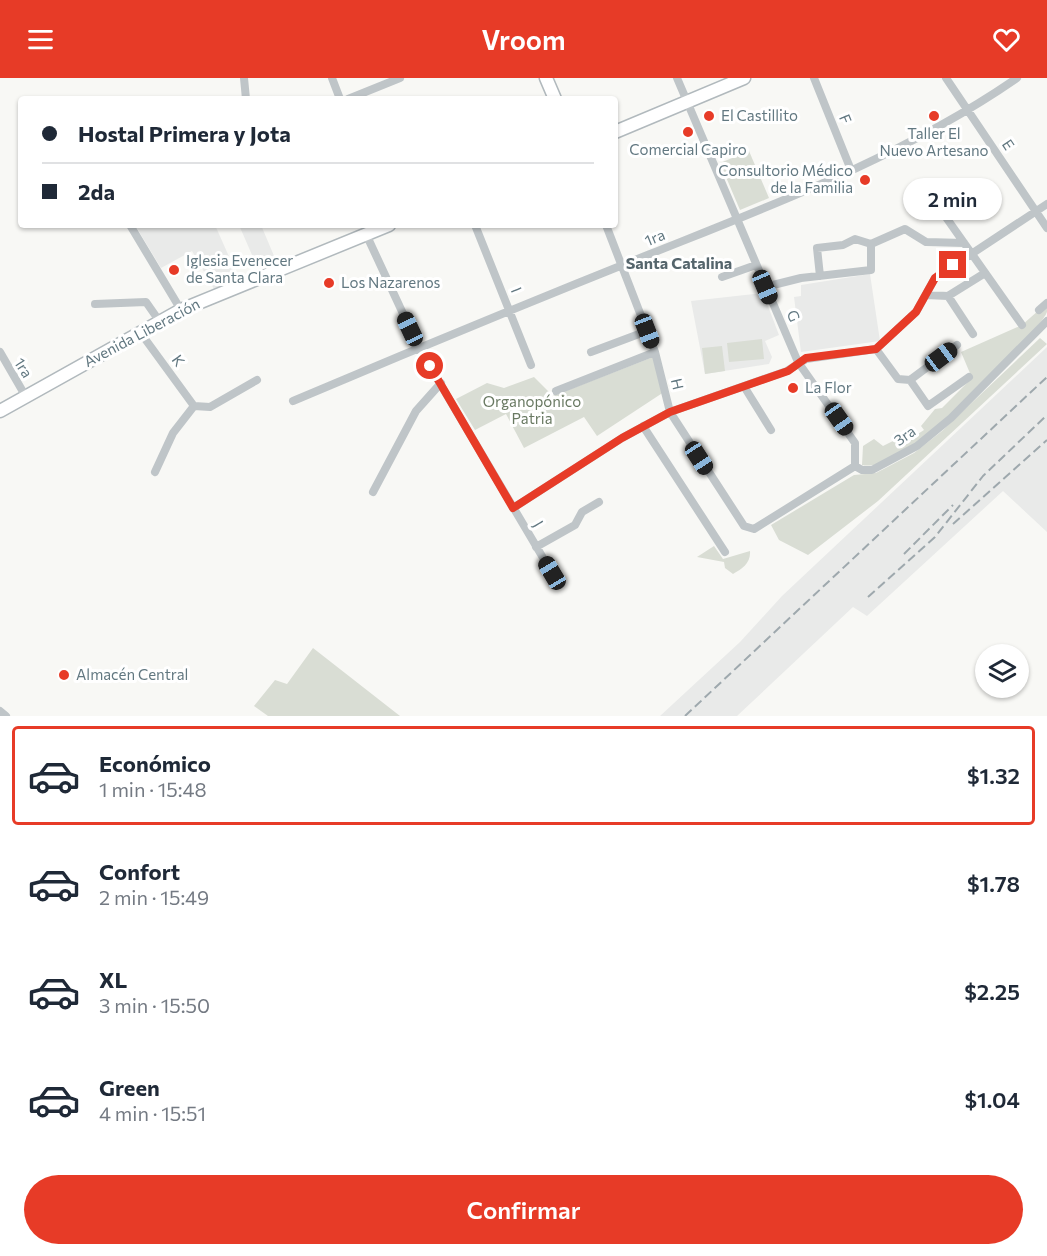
<!DOCTYPE html>
<html lang="es">
<head>
<meta charset="utf-8">
<style>
  body { margin:0; font-family:Commissioner,sans-serif; background:#f6f6f7; color:#1f2937; height:100vh; display:flex; flex-direction:column; font-size:22px; white-space:nowrap }
  * { box-sizing:border-box; margin:0 }
  p { font-size:20px; color:#747a83 }
  .icon { flex:none; width:33px; height:33px; fill:none; stroke:currentColor; stroke-width:2; stroke-linecap:round; stroke-linejoin:round }
  .map { position:relative; height:638px; overflow:hidden }
  .panel { display:flex; flex-direction:column; background:#fff; flex:1 }
  .panel>* { flex:none }
  .guide { position:absolute; left:18px; top:18px; width:600px; height:132px; border-radius:6px; box-shadow:0 2px 4px #0004; display:grid; align-content:center; height:132px; padding:0 24px; background:#fff }
  .controls { position:absolute; left:975px; top:566px; display:grid; gap:12px }
  .controls a { display:grid; place-items:center; width:54px; height:54px; border-radius:50%; background:#fff; box-shadow:0 2px 4px #0004; font-size:30px }
  .end { position:absolute; width:27px; height:27px; margin:-14px; border:8px solid #e73b27; background:#fff; box-shadow:0 0 0 3px #fff }
  .from { border-radius:50% }
  .bubble { position:absolute; height:42px; border-radius:21px; background:#fff; box-shadow:0 2px 4px #0004; font-size:20px; font-weight:600; line-height:42px; text-align:center }
  .car { position:absolute; width:18px; height:36px; margin:-18px -9px; border-radius:8px; box-shadow:0 0 4px 2px #0007; background:linear-gradient(#222 24%,#8ab4d8 0 40%,#222 0 76%,#8ab4d8 0 86%,#222 0) }
  .guide b { display:flex; align-items:center; gap:21px; height:57px; font-size:22px }
  .guide b+b { border-top:2px solid #e0e1e3 }
  .guide i { width:15px; height:15px; background:#1f2937 }
  ul { padding:10px 0 0; list-style:none }
  li { display:flex; align-items:center; gap:18px; height:99px; margin:0 12px 9px; padding:0 12px; border:3px solid transparent; border-radius:6px }
  li div { flex:1 }
  li b { display:block; font-size:22px }
  li em { font-style:normal; font-weight:600 }
  li.current { border-color:#e73b27 }
  li>.icon { width:54px; height:54px; stroke-width:1.5 }
  .primary-button { display:flex; gap:12px; margin-top:auto; padding:12px 24px }
  .primary-button a { flex:1; height:69px; border-radius:36px; background:#e73b27; color:#fff; font-size:24px; font-weight:600; line-height:69px; text-align:center }
  header { display:flex; justify-content:space-between; align-items:center; height:78px; padding:0 24px; background:#e73b27; color:#fff; font-size:27px; font-weight:600 }
  .map>svg:first-child { display:block }
</style>
</head>
<body>
<header><svg class="icon" aria-label="menu" viewBox="0 0 24 24"><path d="M4 6h16M4 12h16M4 18h16"/></svg>Vroom<svg class="icon" aria-label="heart" viewBox="0 0 24 24"><path d="M12 20l-8-8c-3-5 5-10 8-4 3-6 11-1 8 4z"/></svg></header>
<div class="map">
<svg width="1047" height="638" viewBox="0 0 1047 638">
  <rect width="100%" height="100%" fill="#f8f8f5"/>
  <!-- built -->
  <path fill="#e9eae9" d="M 135,147 L 215,147 L 239,201 L 214,211 L 192,173 L 161,190 Z
    M 239,147 L 261,147 L 277,185 L 259,193 Z
    M 870,196 L 880,263 L 801,274 L 794,219 L 801,218 L 801,207 Z
    M 763,215 L 779,257 L 765,263 L 772,279 L 769,286 L 705,296 L 691,223 Z
    M 1047,269 L 1047,454 L 1003,413 L 867,538 L 853,529 L 737,638 L 660,638 L 740,564 L 782,518 Z"/>
  <!-- green -->
  <path fill="#d9ddd4" d="M 749,73 L 769,120 L 740,132 L 720,85 Z
    M 1047,225 C 1047,227 1047,233 1047,234 C 1039,255 937,351 916,365 C 902,374 879,391 862,387 L 863,368 L 874,361 L 883,368 L 907,356 L 910,361 L 924,352 L 921,348 L 935,331 L 942,330 L 972,300 L 961,274 L 1022,247 Z
    M 1040,260 L 1047,266 L 878,423 L 808,477 L 779,462 L 771,447 L 854,397 L 876,395 L 914,375 L 942,353 Z
    M 762,261 L 764,281 L 729,284 L 727,265 Z
    M 722,268 L 725,293 L 705,296 L 702,270 Z
    M 653,279 L 664,314 L 597,358 L 584,339 L 524,370 L 506,336 L 475,352 L 456,321 L 487,305 L 504,310 L 534,299 L 553,318 Z
    M 714,468 L 723,481 L 750,473 C 751,485 742,491 733,496 L 725,490 L 724,484 L 697,479 Z
    M 313,570 L 400,638 L 268,638 L 254,628 L 275,602 L 287,606 Z"/>
  <g fill="none" stroke-linecap="round" stroke-linejoin="round">
    <!-- secondary casing -->
    <g stroke="#b1b9bd" stroke-width="15">
      <path id="secondary" d="M 546,0 L 555,21
        M 615,54 L 744,0
        M 0,333 L 181,232 L 389,147"/>
    </g>
    <!-- street -->
    <path stroke="#bfc5c8" stroke-width="8" d="M 244,0 L 246,21
      M 332,0 L 340,21
      M 677,0 L 798,284 L 855,365 L 855,388
      M 814,0 L 851,92
      M 946,0 L 1047,150
      M 348,21 L 400,0
      M 938,128 L 1022,247
      M 130,147 L 181,232
      M 475,147 L 531,287
      M 606,147 L 655,274 L 670,334 L 744,448 L 754,451 L 855,388
      M 366,156 L 419,270 L 552,495
      M 820,198 L 817,170 L 843,167 L 855,161 L 871,166 L 905,151 L 926,164 L 964,165
      M 722,199 L 756,187
      M 765,209 L 801,200 L 871,192 L 871,166
      M 926,217 L 948,218 L 985,195
      M 948,218 L 973,256
      M 95,226 L 146,224 L 160,244
      M 1039,232 L 1047,225
      M 140,254 L 194,328
      M 876,271 L 898,301 L 910,302 L 928,328 L 969,299
      M 0,274 L 26,319
      M 591,274 L 647,253
      M 910,302 L 957,267
      M 745,310 L 771,352
      M 556,313 L 655,274
      M 293,323 C 411,273 530,224 650,176 C 775,126 906,77 1017,0
      M 643,348 L 725,474
      M 855,388 L 862,392 L 872,392 L 917,368 L 951,340 L 1047,243
      M 155,394 L 173,355 L 194,328 L 210,329 L 257,302
      M 373,414 L 416,333 L 441,305
      M 513,430 L 622,360 L 670,334 L 787,293 L 806,281 L 876,271 L 916,234 L 935,200 L 1047,126
      M 536,469 L 575,447 L 582,434 L 599,424
      M 0,633 L 6,638"/>
    <!-- secondary -->
    <use href="#secondary" stroke="#fff" stroke-width="12"/>
    <!-- rail -->
    <path stroke="#9ea8ad" stroke-width="2" stroke-dasharray="9 4.5" stroke-linecap="butt" d="M 953,446 L 1047,362
      M 904,476 L 953,427
      M 868,519 L 935,459 L 983,398 L 1047,337
      M 685,638 L 1047,299"/>
  </g>
  <g fill="none" stroke-linecap="round" stroke-linejoin="round">
    <!-- route -->
    <path stroke="#e73b27" stroke-width="8" d="M 430,288 L 513,430 L 622,360 L 670,334 L 788,293 L 806,280 L 876,271 L 916,234 L 935,200 L 953,187"/>
  </g>
  <!-- markers -->
  <g fill="#e73b27" stroke="#fff" stroke-width="2">
    <circle cx="709" cy="38" r="6"/>
    <circle cx="934" cy="38" r="6"/>
    <circle cx="688" cy="54" r="6"/>
    <circle cx="865" cy="102" r="6"/>
    <circle cx="174" cy="192" r="6"/>
    <circle cx="329" cy="205" r="6"/>
    <circle cx="793" cy="310" r="6"/>
    <circle cx="64" cy="597" r="6"/>
  </g>
  <g text-anchor="middle" stroke-width="6" stroke-linejoin="round" paint-order="stroke">
    <!-- poi labels -->
    <g font-size="15" fill="#627881" stroke="#fff" text-anchor="start">
      <text x="721" y="43">El Castillito</text>
      <text x="934" y="61" text-anchor="middle">Taller El<tspan x="934" dy="17">Nuevo Artesano</tspan></text>
      <text x="688" y="77" text-anchor="middle">Comercial Capiro</text>
      <text x="853" y="98" text-anchor="end">Consultorio Médico<tspan x="853" dy="17">de la Familia</tspan></text>
      <text x="186" y="188">Iglesia Evenecer<tspan x="186" dy="17">de Santa Clara</tspan></text>
      <text x="341" y="210">Los Nazarenos</text>
      <text x="805" y="315">La Flor</text>
      <text x="76" y="602">Almacén Central</text>
    </g>
    <!-- street labels -->
    <g font-size="15" fill="#627881" stroke="#fff">
      <text transform="translate(845 41) rotate(68)" y="5">F</text>
      <text transform="translate(1008 67) rotate(56)" y="5">E</text>
      <text transform="translate(655 160) rotate(-22)" y="5">1ra</text>
      <text transform="translate(516 212) rotate(68)" y="5">I</text>
      <text transform="translate(793 238) rotate(66)" y="5">G</text>
      <text transform="translate(142 255) rotate(-28)" y="5">Avenida Liberación</text>
      <text transform="translate(178 283) rotate(54)" y="5">K</text>
      <text transform="translate(23 290) rotate(58)" y="5">1ra</text>
      <text transform="translate(677 306) rotate(77)" y="5">H</text>
      <text transform="translate(905 358) rotate(-35)" y="5">3ra</text>
      <text transform="translate(538 446) rotate(59)" y="5">J</text>
    </g>
    <!-- park labels -->
    <g font-size="15" fill="#697962" stroke="#fff">
      <text x="532" y="329">Organopónico<tspan x="532" dy="17">Patria</tspan></text>
    </g>
    <!-- neighbourhood labels -->
    <g font-size="16" font-weight="bold" fill="#55656c" stroke="#fff">
      <text x="679" y="191">Santa Catalina</text>
    </g>
  </g>
</svg>
<div class="controls">
<a><svg class="icon" aria-label="layers" viewBox="0 0 24 24"><path d="M12 4l9 5-9 5-9-5zM3 14l9 5 9-5"/></svg></a>
</div>
<i class="end from" style="left:430px;top:288px"></i>
<i class="end" style="left:953px;top:187px"></i>
<div class="bubble" style="left:903px;top:100px;width:99px">2 min</div>
<i class="car" style="left:765px;top:209px;rotate:157deg"></i>
<i class="car" style="left:410px;top:251px;rotate:335deg"></i>
<i class="car" style="left:647px;top:253px;rotate:159deg"></i>
<i class="car" style="left:941px;top:279px;rotate:53deg"></i>
<i class="car" style="left:839px;top:341px;rotate:145deg"></i>
<i class="car" style="left:699px;top:380px;rotate:147deg"></i>
<i class="car" style="left:552px;top:495px;rotate:329deg"></i>
<div class="guide">
<b><i class="from"></i>Hostal Primera y Jota</b>
<b><i></i>2da</b>
</div>
</div>
<section class="panel">
<ul>
<li class="current"><svg class="icon" aria-label="car" viewBox="0 0 24 24"><path d="M5 17H2v-5l4-1 3-4h7l3 4 3 1v5h-3M9 17h6M6 11h13"/><circle cx="7" cy="17" r="2"/><circle cx="17" cy="17" r="2"/></svg><div><b>Económico</b><p>1 min · 15:48</p></div><em>$1.32</em></li>
<li><svg class="icon" aria-label="car" viewBox="0 0 24 24"><path d="M5 17H2v-5l4-1 3-4h7l3 4 3 1v5h-3M9 17h6M6 11h13"/><circle cx="7" cy="17" r="2"/><circle cx="17" cy="17" r="2"/></svg><div><b>Confort</b><p>2 min · 15:49</p></div><em>$1.78</em></li>
<li><svg class="icon" aria-label="car" viewBox="0 0 24 24"><path d="M5 17H2v-5l4-1 3-4h7l3 4 3 1v5h-3M9 17h6M6 11h13"/><circle cx="7" cy="17" r="2"/><circle cx="17" cy="17" r="2"/></svg><div><b>XL</b><p>3 min · 15:50</p></div><em>$2.25</em></li>
<li><svg class="icon" aria-label="car" viewBox="0 0 24 24"><path d="M5 17H2v-5l4-1 3-4h7l3 4 3 1v5h-3M9 17h6M6 11h13"/><circle cx="7" cy="17" r="2"/><circle cx="17" cy="17" r="2"/></svg><div><b>Green</b><p>4 min · 15:51</p></div><em>$1.04</em></li>
</ul>
<div class="primary-button"><a>Confirmar</a></div>
</section>
</body>
</html>
